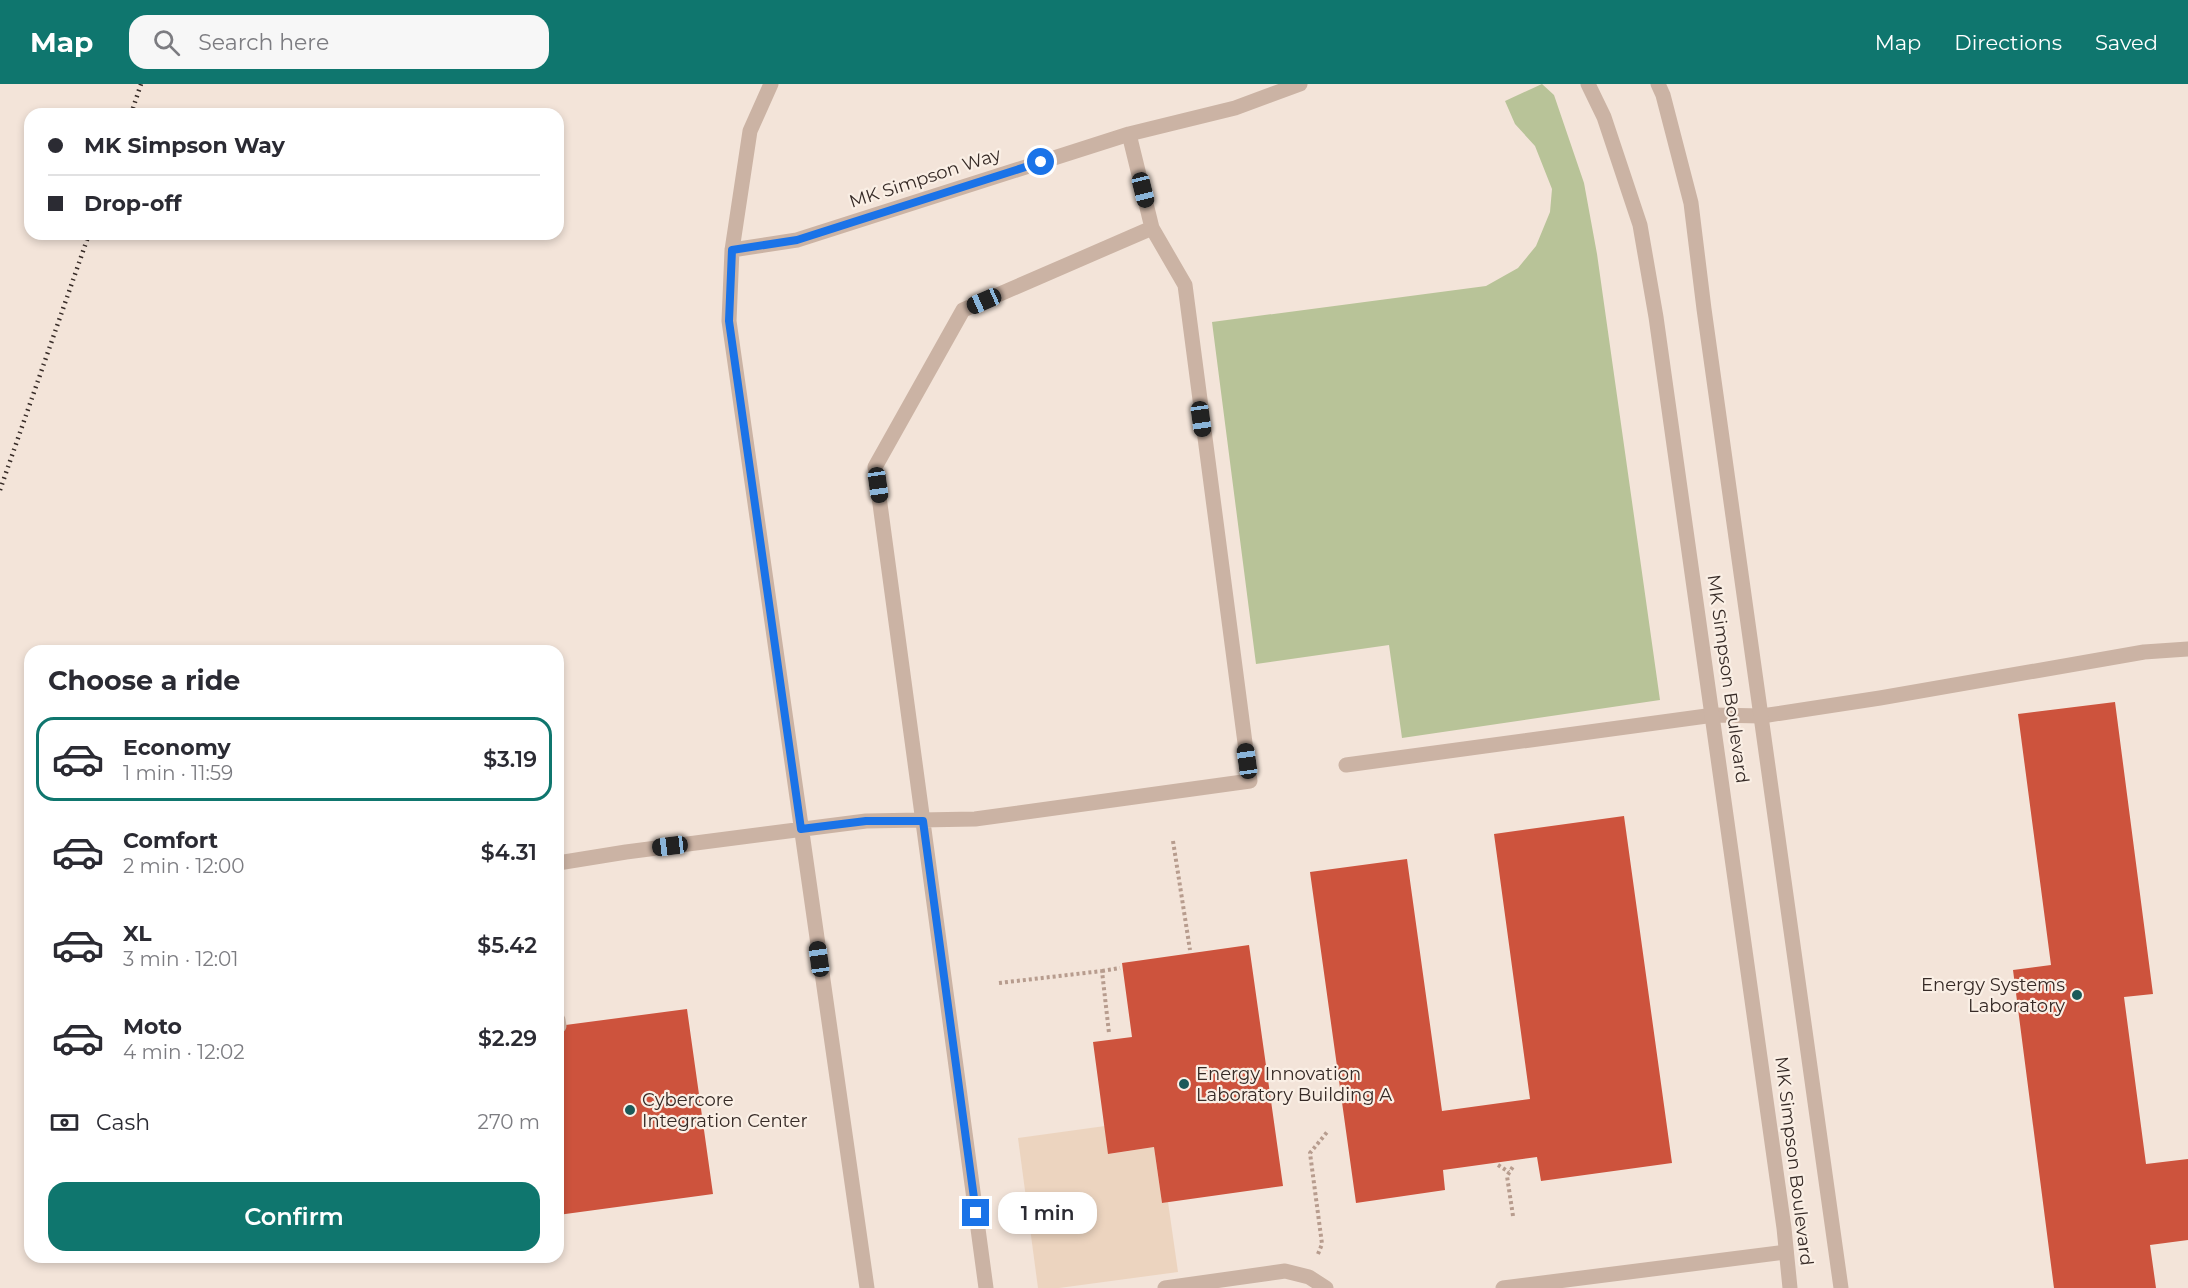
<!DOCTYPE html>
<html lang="en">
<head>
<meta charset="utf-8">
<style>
  body { margin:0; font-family:Montserrat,sans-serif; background:#f7f7f7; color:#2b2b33; height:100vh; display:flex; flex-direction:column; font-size:22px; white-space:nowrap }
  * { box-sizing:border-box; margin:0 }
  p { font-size:20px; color:#7c7c81 }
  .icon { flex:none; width:33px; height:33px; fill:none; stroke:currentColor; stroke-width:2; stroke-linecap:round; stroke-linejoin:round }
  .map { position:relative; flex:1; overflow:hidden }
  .panel { position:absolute; left:24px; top:561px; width:540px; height:618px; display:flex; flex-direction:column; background:#fff; border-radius:18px; box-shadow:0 3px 9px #0003 }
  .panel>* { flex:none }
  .hud { position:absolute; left:24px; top:24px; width:540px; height:132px; border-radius:18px; box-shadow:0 3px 9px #0003; display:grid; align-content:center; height:132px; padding:0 24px; background:#fff }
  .end { position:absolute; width:27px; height:27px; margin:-14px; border:8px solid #1a73e8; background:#fff; box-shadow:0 0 0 3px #fff }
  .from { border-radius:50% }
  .bubble { position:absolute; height:42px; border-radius:18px; background:#fff; box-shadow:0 3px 9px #0003; font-size:20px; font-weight:600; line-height:42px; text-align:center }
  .car { position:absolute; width:18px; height:36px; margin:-18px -9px; border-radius:8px; box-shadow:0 0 4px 2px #0007; background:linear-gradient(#222 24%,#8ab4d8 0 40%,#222 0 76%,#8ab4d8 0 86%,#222 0) }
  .hud b { display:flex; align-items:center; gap:21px; height:57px; font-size:22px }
  .hud b+b { border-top:2px solid #e1e1e2 }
  .hud i { width:15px; height:15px; background:#2b2b33 }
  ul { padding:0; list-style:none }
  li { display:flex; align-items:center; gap:18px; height:84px; margin:0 12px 9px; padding:0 12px; border:3px solid transparent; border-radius:18px }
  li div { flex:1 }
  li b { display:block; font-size:22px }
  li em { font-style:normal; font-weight:600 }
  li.current { border-color:#0f766e }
  li>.icon { width:54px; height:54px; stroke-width:1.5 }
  h2 { padding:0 24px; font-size:27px; line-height:72px }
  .pay { display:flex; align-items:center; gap:15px; height:66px; padding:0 24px; font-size:22px }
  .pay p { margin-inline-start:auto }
  .cta { display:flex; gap:12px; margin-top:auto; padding:12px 24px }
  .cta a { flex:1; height:69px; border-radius:18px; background:#0f766e; color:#fff; font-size:24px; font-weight:600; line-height:69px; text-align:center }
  header { display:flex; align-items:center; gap:36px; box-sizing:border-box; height:84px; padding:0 30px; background:#0f766e; color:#fff }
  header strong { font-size:28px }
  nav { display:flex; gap:33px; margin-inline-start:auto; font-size:21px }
  .search { width:420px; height:54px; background:#f7f7f7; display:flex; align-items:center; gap:15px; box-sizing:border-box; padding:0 21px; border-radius:18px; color:#7c7c81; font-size:22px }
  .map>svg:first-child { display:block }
</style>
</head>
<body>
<header>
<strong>Map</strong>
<div class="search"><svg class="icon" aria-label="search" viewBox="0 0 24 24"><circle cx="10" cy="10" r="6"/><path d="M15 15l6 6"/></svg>Search here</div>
<nav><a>Map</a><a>Directions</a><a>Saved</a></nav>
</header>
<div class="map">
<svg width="2188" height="1204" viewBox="0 0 2188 1204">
  <rect width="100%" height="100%" fill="#f3e4d9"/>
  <!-- green -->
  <path fill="#b8c398" d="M 1542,0 L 1554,11 L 1584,99 L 1597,170 L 1660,616 L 1402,654 L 1389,561 L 1256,580 L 1212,238 L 1486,202 L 1518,184 L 1536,162 L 1550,128 L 1552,105 L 1535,62 L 1515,40 L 1505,17 Z"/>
  <!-- plaza -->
  <path fill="#ecd4bf" d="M 1105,1042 L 1109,1070 L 1154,1063 L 1162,1119 L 1168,1118 L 1178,1188 L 1059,1204 L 1038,1204 L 1018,1054 Z"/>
  <!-- building -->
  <path fill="#cd533d" d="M 2115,618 L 2153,910 L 2124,913 L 2146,1080 L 2188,1075 L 2188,1156 L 2150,1161 L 2156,1204 L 2054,1204 L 2013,886 L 2051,881 L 2018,630 Z
    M 1624,732 L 1672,1079 L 1541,1097 L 1537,1073 L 1443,1086 L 1445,1106 L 1356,1119 L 1310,788 L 1407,775 L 1442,1027 L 1530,1015 L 1494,750 Z
    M 1249,861 L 1283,1102 L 1162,1119 L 1154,1063 L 1108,1070 L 1093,958 L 1132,953 L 1122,879 Z
    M 687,925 L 713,1110 L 558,1131 L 558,942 Z
    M 208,1173 L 243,1173 L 243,1174 L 208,1179 Z"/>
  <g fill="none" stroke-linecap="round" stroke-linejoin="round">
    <!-- path -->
    <path stroke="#b79c8e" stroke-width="4" stroke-dasharray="3 3" stroke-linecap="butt" d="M 1173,757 L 1190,866
      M 1102,887 L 1120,884
      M 999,899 L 1102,887 L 1109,949
      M 1498,1081 L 1509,1088
      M 1513,1132 L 1507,1092 L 1514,1081
      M 1318,1170 L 1322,1160 L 1310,1069 L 1328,1047"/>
    <!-- lane -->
    <path stroke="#cbb3a4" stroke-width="15" d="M 771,0 L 750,47 L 732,166 L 729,237 L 867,1204
      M 732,166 L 797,156 L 1129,50 L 1235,24 L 1300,0
      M 1346,681 L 1714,631 L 1762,632 L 1880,614 L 2144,568 L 2188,565
      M 558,779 L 626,768 L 866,737 L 975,735 L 1250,697 L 1185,201 L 1152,144 L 1129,50
      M 558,936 L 559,942
      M 986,1204 L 875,383 L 963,226 L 1152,144
      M 1165,1204 L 1285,1187 L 1309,1193 L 1326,1204
      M 1503,1204 L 1786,1168"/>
    <!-- street -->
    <path stroke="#cbb3a4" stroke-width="15" d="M 1588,0 L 1604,33 L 1640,141 L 1656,233 L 1784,1144 L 1790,1204
      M 1658,0 L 1663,11 L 1691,119 L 1704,225 L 1841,1204"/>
    <!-- rail -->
    <path stroke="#362a26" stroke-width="4.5" stroke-dasharray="1.5 4.5" stroke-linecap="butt" d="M 131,30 L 141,0
      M 0,406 L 89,150"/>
  </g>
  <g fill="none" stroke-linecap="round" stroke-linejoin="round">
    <!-- route -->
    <path stroke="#1a73e8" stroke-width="8" d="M 976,1129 L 923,737 L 866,737 L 801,745 L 729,237 L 732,166 L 797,156 L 1041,78"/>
  </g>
  <!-- markers -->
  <g fill="#1a5a59" stroke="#faefe5" stroke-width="2">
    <circle cx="2077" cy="911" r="6"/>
    <circle cx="1184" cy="1000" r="6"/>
    <circle cx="630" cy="1026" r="6"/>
  </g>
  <g text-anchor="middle" stroke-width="4.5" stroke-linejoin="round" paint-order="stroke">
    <!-- street labels -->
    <g font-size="18" fill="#362a26" stroke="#faefe5">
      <text transform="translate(925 94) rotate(-18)" y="6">MK Simpson Way</text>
      <text transform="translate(1728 595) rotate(82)" y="6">MK Simpson Boulevard</text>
      <text transform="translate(1794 1077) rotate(83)" y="6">MK Simpson Boulevard</text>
    </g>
    <!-- poi labels -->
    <g font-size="18" fill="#362a26" stroke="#faefe5" text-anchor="start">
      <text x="2065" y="907" text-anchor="end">Energy Systems<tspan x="2065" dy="21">Laboratory</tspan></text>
      <text x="1196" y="996">Energy Innovation<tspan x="1196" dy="21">Laboratory Building A</tspan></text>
      <text x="642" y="1022">Cybercore<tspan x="642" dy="21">Integration Center</tspan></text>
    </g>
  </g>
</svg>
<i class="end from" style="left:1041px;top:78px"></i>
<i class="end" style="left:976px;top:1129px"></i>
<div class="bubble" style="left:998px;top:1108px;width:99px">1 min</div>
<i class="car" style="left:1143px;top:106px;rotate:166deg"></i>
<i class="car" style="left:984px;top:217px;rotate:246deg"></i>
<i class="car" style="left:1201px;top:335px;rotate:172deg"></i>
<i class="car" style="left:878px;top:401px;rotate:172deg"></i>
<i class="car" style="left:1247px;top:677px;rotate:352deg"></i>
<i class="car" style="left:670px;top:762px;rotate:263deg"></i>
<i class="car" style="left:819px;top:875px;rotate:352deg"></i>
<div class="hud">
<b><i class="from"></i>MK Simpson Way</b>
<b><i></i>Drop-off</b>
</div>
<section class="panel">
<h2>Choose a ride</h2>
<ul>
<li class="current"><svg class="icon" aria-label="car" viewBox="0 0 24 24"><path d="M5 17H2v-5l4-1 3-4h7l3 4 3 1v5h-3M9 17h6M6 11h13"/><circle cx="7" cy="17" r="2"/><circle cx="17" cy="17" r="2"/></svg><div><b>Economy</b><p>1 min · 11:59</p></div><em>$3.19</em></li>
<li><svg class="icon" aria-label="car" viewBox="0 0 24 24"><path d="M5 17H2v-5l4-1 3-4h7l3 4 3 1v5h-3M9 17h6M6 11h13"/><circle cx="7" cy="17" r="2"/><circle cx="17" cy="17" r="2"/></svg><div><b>Comfort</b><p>2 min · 12:00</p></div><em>$4.31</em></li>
<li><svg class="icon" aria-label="car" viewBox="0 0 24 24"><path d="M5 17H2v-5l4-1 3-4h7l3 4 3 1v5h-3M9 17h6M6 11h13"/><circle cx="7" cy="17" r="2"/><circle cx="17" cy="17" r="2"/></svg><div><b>XL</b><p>3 min · 12:01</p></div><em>$5.42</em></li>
<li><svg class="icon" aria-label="car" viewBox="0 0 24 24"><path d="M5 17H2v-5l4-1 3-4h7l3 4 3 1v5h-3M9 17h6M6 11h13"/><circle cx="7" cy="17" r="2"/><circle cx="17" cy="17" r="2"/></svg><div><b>Moto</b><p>4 min · 12:02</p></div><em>$2.29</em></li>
</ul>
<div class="pay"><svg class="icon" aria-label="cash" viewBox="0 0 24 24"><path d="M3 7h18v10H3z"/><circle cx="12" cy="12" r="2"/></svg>Cash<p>270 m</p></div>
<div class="cta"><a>Confirm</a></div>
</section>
</div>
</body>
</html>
